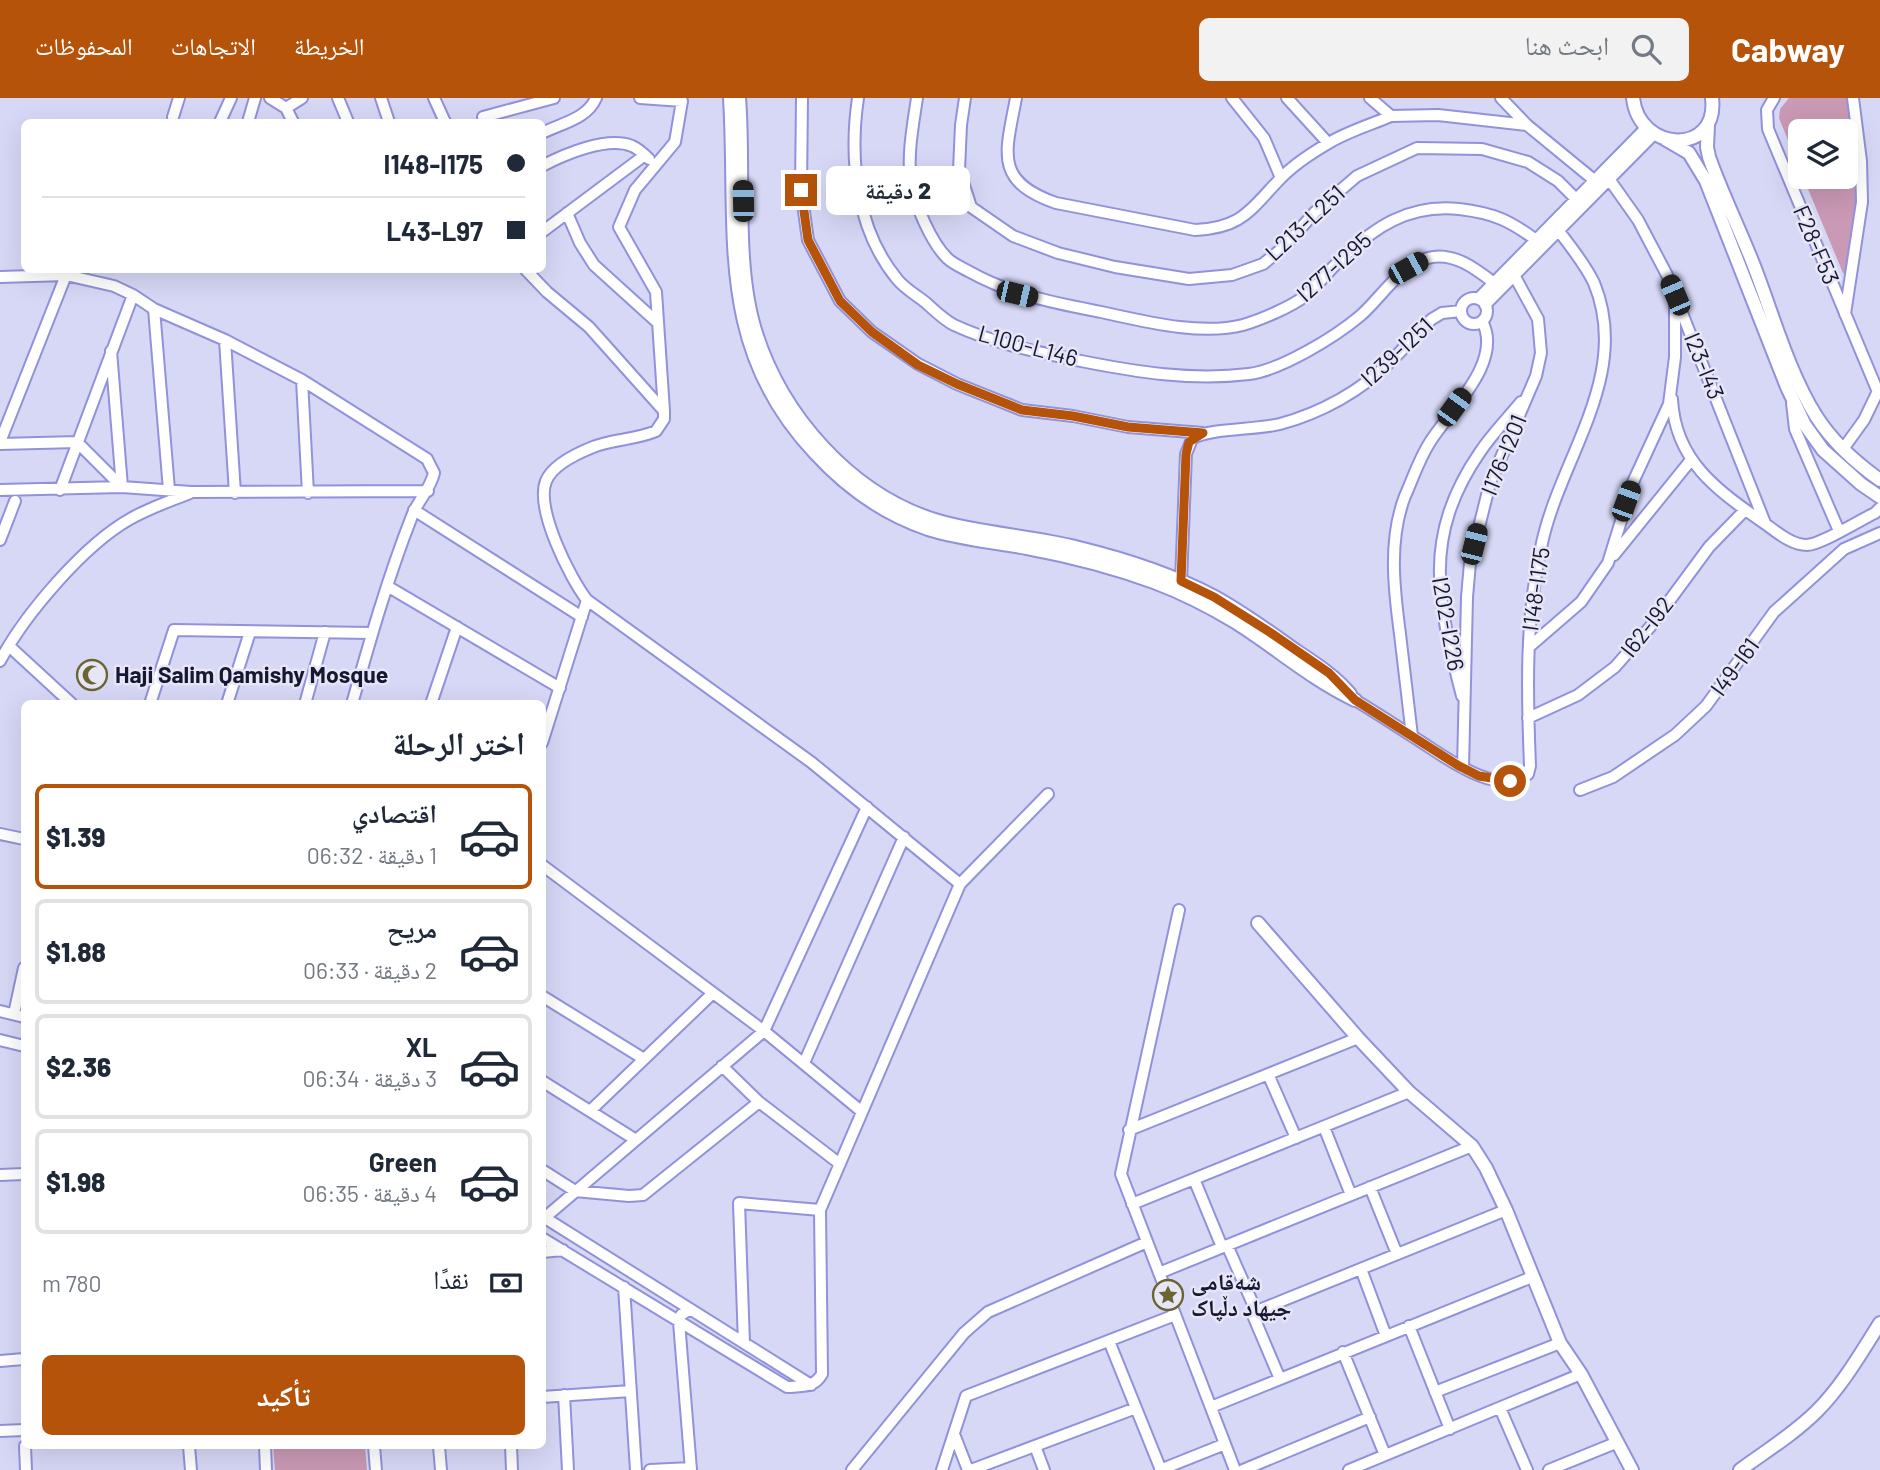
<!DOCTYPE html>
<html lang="ar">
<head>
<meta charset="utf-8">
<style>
  body { margin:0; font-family:Barlow,"Noto Naskh Arabic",sans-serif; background:#f2f2f3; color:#1f2937; direction:rtl; height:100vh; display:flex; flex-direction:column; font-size:26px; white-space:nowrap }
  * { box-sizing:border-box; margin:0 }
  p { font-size:23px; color:#747a83 }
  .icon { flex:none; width:38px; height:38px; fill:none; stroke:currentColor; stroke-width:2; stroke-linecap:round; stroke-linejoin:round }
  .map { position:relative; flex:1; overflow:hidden; direction:ltr }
  .drawer { position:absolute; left:21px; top:602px; width:525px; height:749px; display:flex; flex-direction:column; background:#fff; border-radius:10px; box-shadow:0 7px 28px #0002; direction:rtl }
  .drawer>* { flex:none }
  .top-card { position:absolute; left:21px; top:21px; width:525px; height:154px; border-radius:10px; box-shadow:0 7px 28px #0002; direction:rtl; display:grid; align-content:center; height:154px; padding:0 21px; background:#fff }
  .fabs { position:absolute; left:1788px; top:21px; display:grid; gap:14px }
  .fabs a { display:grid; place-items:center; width:70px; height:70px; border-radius:10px; background:#fff; box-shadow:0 7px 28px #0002; font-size:35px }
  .end { position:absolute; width:32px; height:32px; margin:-16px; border:9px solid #b45309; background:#fff; box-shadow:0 0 0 4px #fff }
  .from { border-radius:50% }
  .bubble { position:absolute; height:49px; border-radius:10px; background:#fff; box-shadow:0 7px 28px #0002; font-size:23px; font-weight:800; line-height:49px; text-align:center; direction:rtl }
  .car { position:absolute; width:21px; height:42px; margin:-21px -10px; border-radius:9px; box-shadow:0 0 5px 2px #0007; background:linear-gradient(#222 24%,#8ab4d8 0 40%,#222 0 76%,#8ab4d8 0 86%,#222 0) }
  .top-card b { display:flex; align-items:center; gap:24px; height:66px; font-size:26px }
  .top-card b+b { border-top:2px solid #e0e1e3 }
  .top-card i { width:18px; height:18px; background:#1f2937 }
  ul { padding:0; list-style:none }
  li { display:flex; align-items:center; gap:21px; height:105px; margin:0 14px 10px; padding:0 7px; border:4px solid #e0e1e3; border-radius:10px }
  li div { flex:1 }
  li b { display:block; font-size:26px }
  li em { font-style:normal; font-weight:800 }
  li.current { border-color:#b45309 }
  li>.icon { width:63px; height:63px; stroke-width:1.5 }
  h2 { padding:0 21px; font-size:32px; line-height:84px }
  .pay { display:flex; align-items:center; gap:18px; height:77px; padding:0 21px; font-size:26px }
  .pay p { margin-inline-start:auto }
  .primary-button { display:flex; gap:14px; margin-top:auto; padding:14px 21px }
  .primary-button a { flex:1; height:80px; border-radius:10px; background:#b45309; color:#fff; font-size:28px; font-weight:800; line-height:80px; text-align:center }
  header { display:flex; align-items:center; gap:42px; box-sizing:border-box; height:98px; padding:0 35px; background:#b45309; color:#fff }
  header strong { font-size:33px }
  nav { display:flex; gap:38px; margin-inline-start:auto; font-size:24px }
  .search { width:490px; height:63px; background:#f2f2f3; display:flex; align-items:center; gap:18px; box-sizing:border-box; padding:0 24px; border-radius:10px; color:#747a83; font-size:26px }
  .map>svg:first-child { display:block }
</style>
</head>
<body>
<header>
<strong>Cabway</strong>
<div class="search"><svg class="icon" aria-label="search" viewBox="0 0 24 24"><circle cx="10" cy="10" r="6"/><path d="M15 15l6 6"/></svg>ابحث هنا</div>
<nav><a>الخريطة</a><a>الاتجاهات</a><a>المحفوظات</a></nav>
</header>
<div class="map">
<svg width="1880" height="1372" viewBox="0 0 1880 1372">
  <rect width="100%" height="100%" fill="#d6d8f6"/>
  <!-- green -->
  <path fill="#ca99b5" d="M 1789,0 L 1848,0 C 1858,66 1863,111 1846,176 L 1843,175 L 1803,79 L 1846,79 L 1846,33 L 1801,33 L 1801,74 L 1779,20 L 1780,11 Z
    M 273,1348 L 365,1348 L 367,1372 L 275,1372 Z"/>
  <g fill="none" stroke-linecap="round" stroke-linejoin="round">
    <!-- minor casing -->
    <g stroke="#9192d9" stroke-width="14">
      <path id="minor" d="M 270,0 L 286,10 L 293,24
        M 338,0 L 348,24
        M 381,0 L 389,24
        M 434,0 L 445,24
        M 640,0 L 682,3 L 675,44 L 635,92 L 619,129 L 656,194 L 664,313
        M 802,0 L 801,92 L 808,142 L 840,203 L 872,234 L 918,266 L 957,286 L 1022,312 L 1073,318 L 1128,329 L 1203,335
        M 858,0 C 849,61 856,131 897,181 C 904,190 916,197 925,204 C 934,212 944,222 954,227 C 995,246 1038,254 1081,263 C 1136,274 1192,283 1249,276 C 1281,272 1335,239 1360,218 C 1381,200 1400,167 1428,160 C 1453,153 1476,171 1494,185
        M 917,0 C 913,27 907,57 911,84 C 915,107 931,144 947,160 C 953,166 963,170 970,174 C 1011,197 1056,205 1101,214 C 1143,223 1200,238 1243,227 C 1260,222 1291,209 1305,198 C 1317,188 1327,175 1338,164 C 1374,129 1408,106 1459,111 C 1493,115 1509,122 1536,142
        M 965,0 L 961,27 L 959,72 L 971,109 L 1013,138 L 1058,155 L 1115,169 L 1189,181 L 1232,177 L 1263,166 L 1284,149 L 1315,114 L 1357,78 L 1417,50 L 1482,51 L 1528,64 L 1558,83 L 1576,101
        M 1016,0 C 1006,54 993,83 1056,105 L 1195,132 C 1242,130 1250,112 1279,82 C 1292,68 1310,56 1327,46 C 1346,34 1370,27 1391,18
        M 1232,0 L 1264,40 L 1281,80
        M 1287,0 L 1328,45
        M 1370,0 L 1391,18 L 1438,17 L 1527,27
        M 1501,0 L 1527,27 L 1594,82
        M 1774,0 L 1767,12 L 1768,31 L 1878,294
        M 286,10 L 302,0
        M 173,19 L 179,0
        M 483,19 L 554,0
        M 220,24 L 231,0
        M 248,24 L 255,0
        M 542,35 C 562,25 587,21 596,0
        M 542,68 C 565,56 607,38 632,48 C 639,51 644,56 649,61
        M 1609,81 L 1638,122 L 1667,177 L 1765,425
        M 567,115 L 580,145 L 594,167 L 658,225
        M 542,134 L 645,57
        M 526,172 L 547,194 L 589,229 L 664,313 L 664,321 L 656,333 C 635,342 613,341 593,349 C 578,355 553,366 546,383 C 535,411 570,480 587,502 L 811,664 L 960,786
        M 0,179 L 66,177 L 114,188 L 133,197 L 154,211 L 225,242 L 302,282 L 427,361 L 434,375 C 430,392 418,402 412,418 C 388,479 370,542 352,606
        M1461 213a13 13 0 1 1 26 0a13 13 0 1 1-26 0Z
        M 1478,201 L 1646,30
        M 1485,207 L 1654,36
        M 154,211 L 169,392
        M 1845,216 L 1862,104 L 1861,63 L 1853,0
        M 225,242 L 235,395
        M 302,282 L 308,395
        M 1672,301 C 1675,363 1717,392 1764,425 C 1777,434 1791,447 1807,447 C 1822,446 1860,422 1875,415 L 1880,410
        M 1792,305 L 1795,331 L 1839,433
        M 0,344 L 66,177
        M 0,346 L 77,344 L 122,389 L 111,253
        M 1843,351 L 1864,322 L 1879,291
        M 0,392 L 122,389 L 191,394 L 428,393
        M 60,392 L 133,197
        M 414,412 L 582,519
        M 0,442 L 15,403
        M 1614,457 L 1691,362
        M 1181,483 L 1186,356 L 1192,341 C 1207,330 1257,332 1280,326 C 1321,315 1361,293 1391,263 C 1405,250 1417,234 1432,221 L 1442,215 L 1461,213
        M 387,488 L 560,590
        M 9,548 L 72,606
        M 1529,549 L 1581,504 L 1608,465 L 1633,384 L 1669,306 L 1675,259 L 1675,197
        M 0,563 C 25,516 84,447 130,421 C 149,410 170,403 190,395
        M 1462,598 C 1438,504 1421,440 1480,354 C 1492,336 1507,321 1521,304
        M 1355,602 C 1375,614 1395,627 1415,640 C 1443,657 1495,700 1528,676 L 1530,668 C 1527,594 1525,518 1542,445 C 1561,358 1632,277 1594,185 C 1585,166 1571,149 1558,132
        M 150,606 L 174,532 L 372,535
        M 227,606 L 250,534
        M 305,606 L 325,534
        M 431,606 L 457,529
        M 1528,620 L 1578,597 L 1615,569 L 1650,529 L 1709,449 L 1745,412
        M 1412,638 C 1408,604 1404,570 1400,536 C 1394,491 1388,442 1405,398 C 1413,380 1419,361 1430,344 C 1450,312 1504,264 1482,223
        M 542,645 L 587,502
        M 1463,670 L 1467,499 L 1470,465 L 1490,385 L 1536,278 L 1541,255 L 1538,221 L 1514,177
        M 1580,692 L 1613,679 L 1675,637 L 1706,608 L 1774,514 L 1844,451 L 1880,435
        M 0,736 L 24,741
        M 542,767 L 764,933 L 861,1013
        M 1179,812 L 1121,1076 L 1235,1372
        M 542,898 L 644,961
        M 0,913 L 24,919
        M 14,916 L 24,870
        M 0,942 L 24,948
        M 804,965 L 904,739
        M 722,968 L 759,1004 L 840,1066
        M 1268,976 L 1296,1040
        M 542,983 L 636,1042
        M 590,1013 L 713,895
        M 1324,1029 L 1351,1097
        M 1129,1032 L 1358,940
        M 542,1072 L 575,1093 L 629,1098 L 643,1097 L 759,1004
        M 0,1077 L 24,1076
        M 1194,1081 L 1222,1149
        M 1370,1089 L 1397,1156
        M 1132,1106 L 1409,994
        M 542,1118 L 811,1287
        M 542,1122 L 764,933 L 867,709
        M 542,1140 L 787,1289 C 802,1288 814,1290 822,1276 L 820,1112 L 960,786 L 1048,696
        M 1227,1147 L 1256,1213
        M 542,1154 L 563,1152
        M 1361,1171 L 1386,1238
        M 1159,1175 L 1472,1048
        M 624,1189 L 636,1372
        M 690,1211 L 681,1217 L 679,1224 L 691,1372
        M 1409,1228 L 1450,1331
        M 1109,1243 L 1161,1372
        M 744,1245 L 739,1105 L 820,1112
        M 1343,1254 L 1385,1357
        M 0,1263 L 24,1261
        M 1280,1281 L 1252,1215 L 1506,1112
        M 1435,1294 L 1560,1245
        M 564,1297 L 568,1372
        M 542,1299 L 631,1293
        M 1211,1309 L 1532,1179
        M 1500,1310 L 1527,1372
        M 0,1333 L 24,1332
        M 954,1336 L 968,1372
        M 25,1348 L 26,1372
        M 189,1348 L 191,1372
        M 265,1348 L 266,1372
        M 374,1348 L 376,1372
        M 439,1348 L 441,1372
        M 511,1348 L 512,1372
        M 1035,1348 L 1044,1372
        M 650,1372 L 691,1370
        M 852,1372 L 964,1235 L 988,1214 L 1147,1144
        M 942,1372 L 966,1298 L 1175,1217
        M 971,1372 L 1136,1310
        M 1160,1372 L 1225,1346
        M 1243,1372 L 1370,1319
        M 1349,1372 L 1581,1276
        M 1549,1372 L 1618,1344"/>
    </g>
    <!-- tertiary casing -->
    <g stroke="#9192d9" stroke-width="16">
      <path id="tertiary" d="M 730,0 C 738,133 714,248 815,355 C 846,389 884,416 928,431 C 960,441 993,444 1027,450 C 1070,458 1113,469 1154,484 C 1183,495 1209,508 1235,524 C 1275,549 1311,581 1355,602
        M 739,0 C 745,72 734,164 755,232 C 781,317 851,397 938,423 C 984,436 1032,438 1079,450 C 1124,461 1171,476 1213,498 C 1241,513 1267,532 1292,550 C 1313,564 1334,577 1350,596
        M 1633,0 C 1639,55 1719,58 1712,0
        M 1708,27 L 1707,49 L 1709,59 C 1722,96 1740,132 1754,168 C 1773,217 1788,273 1816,318 C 1832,343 1856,365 1880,382
        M 1665,41 L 1689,55 L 1706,83 L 1787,289 L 1805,327 L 1823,352 L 1861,386 L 1880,399
        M 1258,825 L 1358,940 L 1409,994 L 1472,1048 L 1486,1070 L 1506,1112 L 1560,1245 L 1581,1276 L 1632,1372
        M 1740,1372 C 1766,1353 1794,1336 1817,1313 C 1842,1288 1861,1255 1880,1225"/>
    </g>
    <!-- minor -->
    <use href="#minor" stroke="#fff" stroke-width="10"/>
    <!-- tertiary -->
    <use href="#tertiary" stroke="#fff" stroke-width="12"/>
  </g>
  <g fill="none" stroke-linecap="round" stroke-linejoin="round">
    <!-- route -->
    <path stroke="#b45309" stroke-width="9" d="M 801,92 L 808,142 L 840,203 L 872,234 L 918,267 L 957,286 L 1022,312 L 1073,318 L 1128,329 L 1203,335 L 1189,344 L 1186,356 L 1181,483 L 1214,499 L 1271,535 L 1329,575 L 1355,602 L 1459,668 L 1479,678 L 1510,683"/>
  </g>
  <!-- icons -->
  <defs>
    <g id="mosque-ring" transform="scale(1.575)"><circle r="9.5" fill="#e6e6f6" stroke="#6b6532" stroke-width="1.5"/><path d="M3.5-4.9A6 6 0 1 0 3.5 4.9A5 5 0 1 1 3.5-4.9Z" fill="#6b6532"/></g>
    <g id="sight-ring" transform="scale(1.575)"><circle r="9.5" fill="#e6e6f6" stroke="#6b6532" stroke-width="1.5"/><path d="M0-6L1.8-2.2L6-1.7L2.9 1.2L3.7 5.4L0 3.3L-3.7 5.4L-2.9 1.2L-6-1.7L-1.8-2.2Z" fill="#6b6532"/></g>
  </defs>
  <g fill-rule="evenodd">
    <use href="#mosque-ring" x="92" y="577"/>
    <use href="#sight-ring" x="1168" y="1197"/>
  </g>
  <g text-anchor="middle" stroke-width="5" stroke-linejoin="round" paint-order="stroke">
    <!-- street labels -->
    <g font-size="23" fill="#181732" stroke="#e6e6f6">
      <text transform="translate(1305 125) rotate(-43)" y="8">L213-L251</text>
      <text transform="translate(1816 147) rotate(67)" y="8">F28-F53</text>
      <text transform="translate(1334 169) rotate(-42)" y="8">I277-I295</text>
      <text transform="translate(1028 248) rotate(15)" y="8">L100-L146</text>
      <text transform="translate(1397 254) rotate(-43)" y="8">I239-I251</text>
      <text transform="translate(1704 268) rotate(68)" y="8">I23-I43</text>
      <text transform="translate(1504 357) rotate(-68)" y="8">I176-I201</text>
      <text transform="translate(1536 491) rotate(-82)" y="8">I148-I175</text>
      <text transform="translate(1448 526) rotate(80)" y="8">I202-I226</text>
      <text transform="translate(1647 529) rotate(-52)" y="8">I62-I92</text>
      <text transform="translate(1735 569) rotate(-54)" y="8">I49-I61</text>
    </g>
    <!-- poi labels -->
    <g font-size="23" font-weight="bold" fill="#181732" stroke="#e6e6f6" text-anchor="start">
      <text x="115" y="585">Haji Salim Qamishy Mosque</text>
      <text x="1191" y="1192">شەقامی<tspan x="1191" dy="26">جیهاد دڵپاک</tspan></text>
    </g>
  </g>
</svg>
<div class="fabs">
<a><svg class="icon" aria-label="layers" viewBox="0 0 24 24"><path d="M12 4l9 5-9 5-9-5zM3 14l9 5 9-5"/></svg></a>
</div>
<i class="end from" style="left:1510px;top:683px"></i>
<i class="end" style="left:801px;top:92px"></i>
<div class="bubble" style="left:826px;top:68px;width:144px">2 دقيقة</div>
<i class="car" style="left:743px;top:103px;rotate:359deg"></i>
<i class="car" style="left:1408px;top:170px;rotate:61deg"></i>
<i class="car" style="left:1017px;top:196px;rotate:103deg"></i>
<i class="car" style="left:1675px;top:197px;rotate:337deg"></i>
<i class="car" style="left:1454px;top:309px;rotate:36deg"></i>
<i class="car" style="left:1626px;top:403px;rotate:20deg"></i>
<i class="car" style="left:1474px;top:446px;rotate:14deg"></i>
<div class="top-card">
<b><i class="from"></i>I148-I175</b>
<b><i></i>L43-L97</b>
</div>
<section class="drawer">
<h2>اختر الرحلة</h2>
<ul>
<li class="current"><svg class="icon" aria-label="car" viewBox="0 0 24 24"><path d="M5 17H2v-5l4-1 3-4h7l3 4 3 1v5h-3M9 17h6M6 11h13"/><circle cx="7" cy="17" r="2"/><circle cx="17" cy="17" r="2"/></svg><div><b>اقتصادي</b><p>1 دقيقة · 06:32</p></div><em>$1.39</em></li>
<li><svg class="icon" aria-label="car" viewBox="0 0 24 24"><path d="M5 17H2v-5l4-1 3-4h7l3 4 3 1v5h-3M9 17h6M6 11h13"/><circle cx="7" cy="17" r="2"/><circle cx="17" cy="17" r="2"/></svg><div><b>مريح</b><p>2 دقيقة · 06:33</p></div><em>$1.88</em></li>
<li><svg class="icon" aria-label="car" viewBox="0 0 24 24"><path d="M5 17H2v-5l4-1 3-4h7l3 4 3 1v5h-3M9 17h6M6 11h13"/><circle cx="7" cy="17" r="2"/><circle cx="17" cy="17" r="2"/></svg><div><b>XL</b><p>3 دقيقة · 06:34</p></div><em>$2.36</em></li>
<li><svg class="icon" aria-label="car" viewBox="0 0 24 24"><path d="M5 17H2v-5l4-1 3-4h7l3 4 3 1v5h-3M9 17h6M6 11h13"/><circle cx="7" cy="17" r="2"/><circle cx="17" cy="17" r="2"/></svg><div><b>Green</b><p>4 دقيقة · 06:35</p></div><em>$1.98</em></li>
</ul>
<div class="pay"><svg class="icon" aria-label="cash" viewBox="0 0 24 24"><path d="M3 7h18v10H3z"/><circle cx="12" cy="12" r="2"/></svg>نقدًا<p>780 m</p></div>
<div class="primary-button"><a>تأكيد</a></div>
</section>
</div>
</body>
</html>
